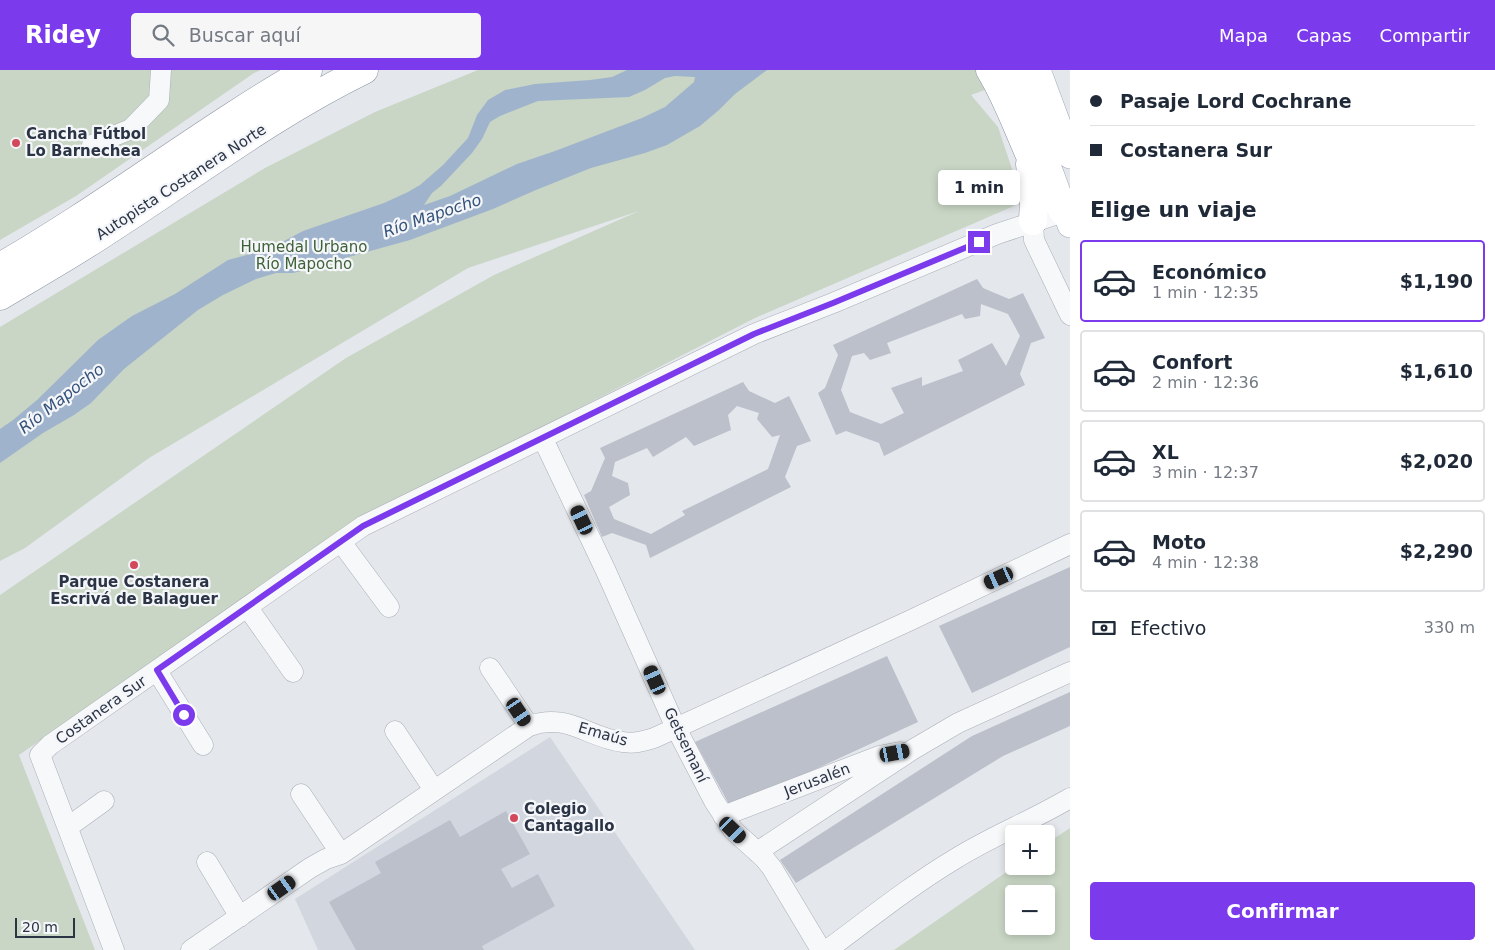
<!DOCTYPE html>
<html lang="es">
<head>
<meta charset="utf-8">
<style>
  body { margin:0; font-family:"DejaVu Sans",sans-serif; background:#f6f6f7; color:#1f2937; height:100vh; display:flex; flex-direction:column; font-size:19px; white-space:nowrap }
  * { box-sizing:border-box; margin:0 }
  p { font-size:16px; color:#747a83 }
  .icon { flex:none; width:28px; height:28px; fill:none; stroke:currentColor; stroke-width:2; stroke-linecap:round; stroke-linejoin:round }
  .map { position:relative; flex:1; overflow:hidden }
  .sheet { display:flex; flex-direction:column; background:#fff; width:425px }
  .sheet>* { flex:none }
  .guide { display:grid; align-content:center; height:110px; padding:0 20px; background:#fff }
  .fabs { position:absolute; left:1005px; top:755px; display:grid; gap:10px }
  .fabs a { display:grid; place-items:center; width:50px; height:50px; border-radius:5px; background:#fff; box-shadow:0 2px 8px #0003; font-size:25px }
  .scale { position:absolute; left:15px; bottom:12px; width:60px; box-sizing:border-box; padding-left:5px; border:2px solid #2b3445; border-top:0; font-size:14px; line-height:18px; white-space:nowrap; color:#2b3445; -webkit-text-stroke:4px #f4f6f9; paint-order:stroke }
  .end { position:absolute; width:22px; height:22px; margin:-11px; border:6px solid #7c3aed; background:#fff; box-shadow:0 0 0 2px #fff }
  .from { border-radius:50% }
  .bubble { position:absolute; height:35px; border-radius:5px; background:#fff; box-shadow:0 2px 8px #0003; font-size:16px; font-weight:700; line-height:35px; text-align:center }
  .car { position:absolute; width:15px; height:30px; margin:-15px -8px; border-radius:6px; box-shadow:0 0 4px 1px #0007; background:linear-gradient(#222 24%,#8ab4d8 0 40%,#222 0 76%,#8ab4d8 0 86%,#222 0) }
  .guide b { display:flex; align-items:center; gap:18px; height:48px; font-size:19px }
  .guide b+b { border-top:1px solid #e0e1e3 }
  .guide i { width:12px; height:12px; background:#1f2937 }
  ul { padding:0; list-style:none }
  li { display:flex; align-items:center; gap:15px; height:82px; margin:0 10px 8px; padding:0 10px; border:2px solid #e0e1e3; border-radius:5px }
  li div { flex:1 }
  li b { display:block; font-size:19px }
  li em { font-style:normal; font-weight:700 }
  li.selected { border-color:#7c3aed }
  li>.icon { width:45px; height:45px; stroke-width:1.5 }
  h2 { padding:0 20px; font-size:22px; line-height:60px }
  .pay { display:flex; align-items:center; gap:12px; height:55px; padding:0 20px; font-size:19px }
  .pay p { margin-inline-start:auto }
  .action { display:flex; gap:10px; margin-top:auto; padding:10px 20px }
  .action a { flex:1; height:58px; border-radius:5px; background:#7c3aed; color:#fff; font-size:20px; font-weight:700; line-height:58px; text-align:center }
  header { display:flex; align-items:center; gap:30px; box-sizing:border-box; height:70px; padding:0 25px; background:#7c3aed; color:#fff }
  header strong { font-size:24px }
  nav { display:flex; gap:28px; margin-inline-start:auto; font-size:18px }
  .search { width:350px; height:45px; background:#f6f6f7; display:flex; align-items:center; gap:12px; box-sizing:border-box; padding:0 18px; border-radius:5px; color:#747a83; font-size:19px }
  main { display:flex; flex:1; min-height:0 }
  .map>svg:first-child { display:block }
</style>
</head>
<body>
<header>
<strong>Ridey</strong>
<div class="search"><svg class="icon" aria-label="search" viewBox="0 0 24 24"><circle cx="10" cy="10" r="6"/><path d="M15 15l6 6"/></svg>Buscar aquí</div>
<nav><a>Mapa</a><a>Capas</a><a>Compartir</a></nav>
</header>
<main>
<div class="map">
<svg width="1070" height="880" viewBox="0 0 1070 880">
  <rect width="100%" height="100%" fill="#e4e7ec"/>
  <!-- built -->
  <path fill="#d2d6de" d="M 550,667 L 695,880 L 318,880 L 295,829 Z"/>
  <!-- green -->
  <path fill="#c9d6c5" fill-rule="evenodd" d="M 0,0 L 261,0 L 254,3 L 76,126 L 0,170 Z
    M 478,0 L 1040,0 L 971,25 L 998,57 L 1023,132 L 755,248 L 349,456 L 19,685 L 95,880 L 0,880 L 0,525 L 346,288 L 494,205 L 639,141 L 468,198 L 149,388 L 25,478 L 0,491 L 0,257 L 265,98 L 375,42 Z
    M 1070,758 L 1070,880 L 894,880 L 1015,796 L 1046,796 L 1046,774 ZM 1014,824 L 1046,824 L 1046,856 L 1014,856 Z"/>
  <!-- water -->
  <path fill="#9fb4cc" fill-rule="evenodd" d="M 627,0 L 767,0 L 735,24 L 719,40 L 700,56 L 667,75 L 645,83 L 591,98 L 536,120 L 493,139 L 410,170 L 345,188 L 320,197 L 293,203 L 276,203 L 256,209 L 223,225 L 198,240 L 124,299 L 91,333 L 74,345 L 43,363 L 0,393 L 0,359 L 13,350 L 37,330 L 98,270 L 132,246 L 175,224 L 228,190 L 269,179 L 303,161 L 384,133 L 408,122 L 420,115 L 443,95 L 468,68 L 477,45 L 488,30 L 505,20 L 535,14 L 590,10 L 612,7 ZM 675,6 L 695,7 L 694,12 L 665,37 L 642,48 L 555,81 L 517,94 L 450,126 L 424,135 L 432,123 L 441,116 L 472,83 L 482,69 L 490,52 L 500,46 L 538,31 L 629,27 L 645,20 L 665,8 Z"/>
  <!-- building -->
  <path fill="#bbc0ca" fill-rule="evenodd" d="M 977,209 L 983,218 L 1009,229 L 1023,223 L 1045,268 L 1031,273 L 1020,304 L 1025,315 L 884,386 L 879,373 L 846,361 L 836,365 L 818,323 L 825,318 L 838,285 L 833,275 ZM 981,234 L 1008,244 L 1020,266 L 1006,296 L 992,273 L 958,290 L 963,301 L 922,316 L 922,307 L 891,318 L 904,343 L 881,354 L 850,342 L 841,320 L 852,286 L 864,283 L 870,290 L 891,283 L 887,273 L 962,244 L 965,249 L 980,246 Z
    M 743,312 L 749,321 L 775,333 L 789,326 L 811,371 L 797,376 L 785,407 L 791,417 L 650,488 L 646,475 L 612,463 L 602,467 L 584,425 L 591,421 L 605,388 L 600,378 ZM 737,336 L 759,343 L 757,349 L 772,367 L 780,365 L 768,399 L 682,441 L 685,445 L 651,464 L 614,449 L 609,437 L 630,425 L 628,413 L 612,406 L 615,392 L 647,378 L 653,387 L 686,367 L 694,376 L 731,360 L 728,345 Z
    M 1070,497 L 1070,577 L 972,623 L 939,556 Z
    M 887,586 L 918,652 L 731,738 L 695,672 Z
    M 1070,622 L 1070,656 L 1003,686 L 796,813 L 780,790 L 972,666 Z
    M 506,741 L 530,784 L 501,799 L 512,818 L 538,804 L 555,836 L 482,876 L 484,880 L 356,880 L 329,832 L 381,803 L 375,792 L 450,750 L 460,767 Z"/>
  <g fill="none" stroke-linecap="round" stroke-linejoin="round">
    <!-- minor casing -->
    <g stroke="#a9aeb7" stroke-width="21">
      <path id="minor" d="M 92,75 L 131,59 L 159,30 L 161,0
        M 1033,151 L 1034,170 L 1070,245
        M 543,369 L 605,499 L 676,658 L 714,731 L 733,760 L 764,788 L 772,798 L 821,880
        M 341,472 L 389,537
        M 248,538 L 293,602
        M 490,598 L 529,656
        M 157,601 L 203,675
        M 395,661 L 434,720
        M 301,724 L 341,784
        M 723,746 L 879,686 L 900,682
        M 68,757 L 104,731
        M 757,782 L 912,680 L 958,653 L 1070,602
        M 207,792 L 240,847
        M 114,880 L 40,685 L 50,675 L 363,456 L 754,264 L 833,233 L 997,164 L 1070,140
        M 191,880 L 310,798 L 326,789 L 341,784 L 529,656 C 568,642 588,668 623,672 C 634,674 644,671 654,668 L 911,550 L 1070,474
        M 827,880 C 869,849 910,816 955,789 C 992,766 1033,750 1070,728"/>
    </g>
    <!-- major casing -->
    <g stroke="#a3abb8" stroke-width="26">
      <path id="major" d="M 1013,0 L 1070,155
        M 1038,0 L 1070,86"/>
    </g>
    <!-- highway casing -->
    <g stroke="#8b94a3" stroke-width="29">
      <path id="highway" d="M 990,0 C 1006,26 1016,54 1028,81 C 1037,103 1051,122 1064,142
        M 1030,94 L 1034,127 L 1033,151
        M 0,197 C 106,136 202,61 308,0
        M 0,226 C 37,204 74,183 110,159 C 194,105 274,44 364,0"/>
    </g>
    <!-- minor -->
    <use href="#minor" stroke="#f7f8fa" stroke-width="20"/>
    <!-- major -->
    <use href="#major" stroke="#fff" stroke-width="25"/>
    <!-- highway -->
    <use href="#highway" stroke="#fff" stroke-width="28"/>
  </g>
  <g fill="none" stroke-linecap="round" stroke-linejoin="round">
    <!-- route -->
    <path stroke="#7c3aed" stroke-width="6" d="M 184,645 L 157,600 L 363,456 L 754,264 L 833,233 L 979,172"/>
  </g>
  <!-- markers -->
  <g fill="#d1495b" stroke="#f4f6f9" stroke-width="2">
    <circle cx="16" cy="73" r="5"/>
    <circle cx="134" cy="495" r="5"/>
    <circle cx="514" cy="748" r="5"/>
  </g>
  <g text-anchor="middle" stroke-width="4.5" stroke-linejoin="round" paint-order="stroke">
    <!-- poi labels -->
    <g font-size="15" font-weight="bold" fill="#2b3445" stroke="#f4f6f9" text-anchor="start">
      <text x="26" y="69">Cancha Fútbol<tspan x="26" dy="17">Lo Barnechea</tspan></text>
      <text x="134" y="517" text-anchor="middle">Parque Costanera<tspan x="134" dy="17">Escrivá de Balaguer</tspan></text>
      <text x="524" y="744">Colegio<tspan x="524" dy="17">Cantagallo</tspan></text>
    </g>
    <!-- street labels -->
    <g font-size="15" fill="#2b3445" stroke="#f4f6f9">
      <text transform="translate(181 112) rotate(-33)" y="5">Autopista Costanera Norte</text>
      <text transform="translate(101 640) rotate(-35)" y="5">Costanera Sur</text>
      <text transform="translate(603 664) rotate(16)" y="5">Emaús</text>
      <text transform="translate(686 675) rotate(64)" y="5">Getsemaní</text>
      <text transform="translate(817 710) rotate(-21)" y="5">Jerusalén</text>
    </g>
    <!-- park labels -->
    <g font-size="15" fill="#3f6138" stroke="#f4f6f9">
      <text x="304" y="182">Humedal Urbano<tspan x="304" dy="17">Río Mapocho</tspan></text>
    </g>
    <!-- water labels -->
    <g font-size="16" font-style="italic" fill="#34527a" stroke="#f4f6f9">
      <text transform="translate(432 145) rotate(-19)" y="6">Río Mapocho</text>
      <text transform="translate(61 328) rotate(-38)" y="6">Río Mapocho</text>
    </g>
  </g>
</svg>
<div class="fabs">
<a>+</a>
<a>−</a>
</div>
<div class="scale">20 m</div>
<i class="end from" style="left:184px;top:645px"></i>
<i class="end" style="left:979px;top:172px"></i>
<div class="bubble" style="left:938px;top:100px;width:82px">1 min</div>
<i class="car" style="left:582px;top:450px;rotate:335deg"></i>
<i class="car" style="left:999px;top:508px;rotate:245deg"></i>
<i class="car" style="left:655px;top:610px;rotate:336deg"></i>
<i class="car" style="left:519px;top:642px;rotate:146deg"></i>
<i class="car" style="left:895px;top:683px;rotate:79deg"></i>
<i class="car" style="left:733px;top:760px;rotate:134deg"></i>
<i class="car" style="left:282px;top:818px;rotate:55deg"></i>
</div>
<section class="sheet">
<div class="guide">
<b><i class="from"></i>Pasaje Lord Cochrane</b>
<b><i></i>Costanera Sur</b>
</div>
<h2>Elige un viaje</h2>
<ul>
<li class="selected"><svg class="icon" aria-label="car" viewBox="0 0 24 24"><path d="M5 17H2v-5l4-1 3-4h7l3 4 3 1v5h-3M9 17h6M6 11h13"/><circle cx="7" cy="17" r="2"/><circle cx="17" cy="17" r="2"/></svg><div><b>Económico</b><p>1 min · 12:35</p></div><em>$1,190</em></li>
<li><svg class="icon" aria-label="car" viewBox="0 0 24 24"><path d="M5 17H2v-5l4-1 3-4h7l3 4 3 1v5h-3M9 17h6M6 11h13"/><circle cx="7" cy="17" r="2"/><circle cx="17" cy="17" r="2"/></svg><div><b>Confort</b><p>2 min · 12:36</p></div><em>$1,610</em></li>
<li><svg class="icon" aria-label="car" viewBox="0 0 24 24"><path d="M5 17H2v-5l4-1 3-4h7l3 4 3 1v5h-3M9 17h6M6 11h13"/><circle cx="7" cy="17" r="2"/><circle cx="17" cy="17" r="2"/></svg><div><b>XL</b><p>3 min · 12:37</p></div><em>$2,020</em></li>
<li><svg class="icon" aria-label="car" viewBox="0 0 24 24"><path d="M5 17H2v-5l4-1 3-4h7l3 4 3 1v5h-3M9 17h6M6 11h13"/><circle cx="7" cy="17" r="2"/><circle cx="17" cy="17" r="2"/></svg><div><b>Moto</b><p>4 min · 12:38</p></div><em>$2,290</em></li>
</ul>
<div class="pay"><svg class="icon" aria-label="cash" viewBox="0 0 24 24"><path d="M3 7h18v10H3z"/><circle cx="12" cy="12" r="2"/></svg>Efectivo<p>330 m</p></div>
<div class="action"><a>Confirmar</a></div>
</section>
</main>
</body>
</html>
